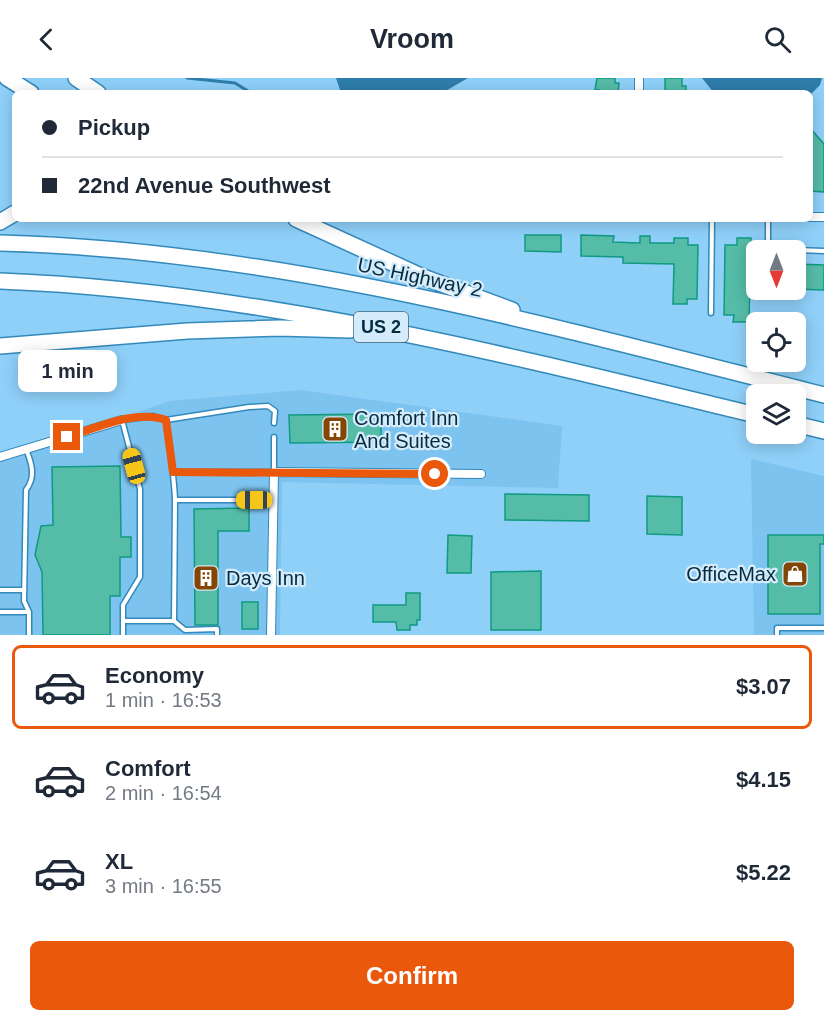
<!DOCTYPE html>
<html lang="en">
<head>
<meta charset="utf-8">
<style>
  body { margin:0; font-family:Arial,sans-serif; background:#f2f2f3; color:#1f2937; height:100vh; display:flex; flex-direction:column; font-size:22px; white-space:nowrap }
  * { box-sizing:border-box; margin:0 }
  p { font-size:20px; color:#747a83 }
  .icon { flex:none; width:33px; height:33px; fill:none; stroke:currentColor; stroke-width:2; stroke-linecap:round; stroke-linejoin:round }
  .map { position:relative; height:557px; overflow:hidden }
  .side { display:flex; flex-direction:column; background:#fff; flex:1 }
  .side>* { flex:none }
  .top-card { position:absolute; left:12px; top:12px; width:801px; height:132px; border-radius:9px; box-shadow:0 3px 15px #0003; display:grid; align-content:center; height:132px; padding:0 30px; background:#fff }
  .needle { width:39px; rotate:180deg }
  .tools { position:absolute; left:746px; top:162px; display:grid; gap:12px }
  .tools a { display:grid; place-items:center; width:60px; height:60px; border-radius:9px; background:#fff; box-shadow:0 3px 15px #0003; font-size:30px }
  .end { position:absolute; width:27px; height:27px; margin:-14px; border:8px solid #ea580c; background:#fff; box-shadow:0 0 0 3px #fff }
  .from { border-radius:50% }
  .bubble { position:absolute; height:42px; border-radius:9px; background:#fff; box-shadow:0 3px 15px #0003; font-size:20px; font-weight:700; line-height:42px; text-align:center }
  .car { position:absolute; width:18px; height:36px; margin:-18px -9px; border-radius:8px; box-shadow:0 0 4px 2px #0007; background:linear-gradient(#f5c518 24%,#345 0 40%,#f5c518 0 76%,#345 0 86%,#f5c518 0) }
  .top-card b { display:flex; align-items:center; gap:21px; height:57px; font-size:22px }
  .top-card b+b { border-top:2px solid #e0e1e3 }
  .top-card i { width:15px; height:15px; background:#1f2937 }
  ul { padding:10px 0 0; list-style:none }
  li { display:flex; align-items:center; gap:18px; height:84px; margin:0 12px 9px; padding:0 18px; border:3px solid transparent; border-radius:9px }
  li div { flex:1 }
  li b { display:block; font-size:22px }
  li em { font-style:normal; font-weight:700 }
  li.current { border-color:#ea580c }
  li>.icon { width:54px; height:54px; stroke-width:1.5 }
  .button { display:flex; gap:12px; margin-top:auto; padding:12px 30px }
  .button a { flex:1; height:69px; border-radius:9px; background:#ea580c; color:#fff; font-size:24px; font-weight:700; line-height:69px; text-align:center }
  header { display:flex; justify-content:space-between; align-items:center; height:78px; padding:0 30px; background:#fff; font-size:27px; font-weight:700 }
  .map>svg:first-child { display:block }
</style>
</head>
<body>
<header><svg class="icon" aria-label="back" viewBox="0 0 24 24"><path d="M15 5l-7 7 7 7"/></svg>Vroom<svg class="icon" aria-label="search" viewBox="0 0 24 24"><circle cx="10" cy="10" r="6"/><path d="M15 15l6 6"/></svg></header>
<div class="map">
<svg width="824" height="557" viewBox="0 0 824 557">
  <rect width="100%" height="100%" fill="#8fd0f9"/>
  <!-- built -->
  <path fill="#7dc3ef" d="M 300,312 L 562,348 L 558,410 L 282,404 L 280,557 L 0,557 L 0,381 L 170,323 Z
    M 751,381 L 824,398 L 824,557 L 754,557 Z"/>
  <!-- water -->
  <path fill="#2f7daa" d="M 336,0 L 468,0 L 442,15 L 341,15 Z
    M 702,0 L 822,0 L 820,7 L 810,17 L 714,15 Z"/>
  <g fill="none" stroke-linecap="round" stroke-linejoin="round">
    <!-- stream -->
    <path stroke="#2f7daa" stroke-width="3" d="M 187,0 L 235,5 L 251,15"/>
  </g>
  <!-- building -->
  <path fill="#55bca7" stroke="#109983" stroke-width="1.5" d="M 597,0 L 615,0 L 615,5 L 619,5 L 618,15 L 600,15 L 600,12 L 595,12 Z
    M 665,0 L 682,0 L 682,8 L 686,8 L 686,15 L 665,15 Z
    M 810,50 L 824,66 L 824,114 L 810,113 Z
    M 525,157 L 561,157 L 561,174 L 525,173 Z
    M 581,157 L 614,158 L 613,164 L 640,165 L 640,158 L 650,158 L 650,165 L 674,165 L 674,160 L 688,160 L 688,167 L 698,167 L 697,221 L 687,221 L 687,226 L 673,226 L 674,186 L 623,185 L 623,179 L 581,178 Z
    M 737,160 L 751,160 L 749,244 L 733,244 L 734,237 L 724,237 L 725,167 L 737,167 Z
    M 795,186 L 824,187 L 824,212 L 795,211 Z
    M 381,336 L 381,364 L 290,365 L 289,337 Z
    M 120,388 L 121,459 L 131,459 L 131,479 L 120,479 L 120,518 L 110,518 L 110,557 L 43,557 L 42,494 L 35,477 L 41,448 L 53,447 L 52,389 Z
    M 505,416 L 589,417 L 589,443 L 505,442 Z
    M 647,418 L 682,419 L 682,457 L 647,456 Z
    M 249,430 L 249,453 L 218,453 L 218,547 L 195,547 L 194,431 Z
    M 448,457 L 472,458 L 471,495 L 447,495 Z
    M 768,457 L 824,457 L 824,466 L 820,466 L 820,536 L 768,536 Z
    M 541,493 L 541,552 L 491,552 L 491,494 Z
    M 406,515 L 420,515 L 420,542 L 417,542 L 417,547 L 410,547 L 410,552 L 397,552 L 396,544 L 373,544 L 373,527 L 406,527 Z
    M 242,524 L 258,524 L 258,551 L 242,551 Z"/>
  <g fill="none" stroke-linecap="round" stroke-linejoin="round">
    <!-- lane casing -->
    <g stroke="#3389ba" stroke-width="7">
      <path id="lane" d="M 768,141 L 768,171 L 824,173
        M 711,235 L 712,141
        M 166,342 C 169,369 174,395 175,422
        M 26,371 C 32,386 36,399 26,412 L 24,523 L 29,534
        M 173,394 L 274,394 L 274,359
        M 0,512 L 24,512
        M 0,534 L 29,534 L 29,557
        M 123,543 L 174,543 L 175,422 L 273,422
        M 174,543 L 185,552 L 217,551 L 217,557
        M 123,557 L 123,527 L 140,499 L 140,411 L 122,342 L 153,338 L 166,342 L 249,329 L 268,328 L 275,333 L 274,345
        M 777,557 L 777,550 L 824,550"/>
    </g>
    <!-- street casing -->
    <g stroke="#3389ba" stroke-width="10">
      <path id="street" d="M 639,0 L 639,15
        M 810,139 L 824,139
        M 0,379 L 122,342
        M 271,557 L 274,394 L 481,396"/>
    </g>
    <!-- highway casing -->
    <g stroke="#3389ba" stroke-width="18">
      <path id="highway" d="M 7,0 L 31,15
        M 76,0 L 98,15
        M 296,141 L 423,199 L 512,232
        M 0,144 L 15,135
        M 0,165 C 280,172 554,249 824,317
        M 0,203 C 258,213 507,277 756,337
        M 0,268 L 187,253 L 280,250 L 350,252
        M 795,346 L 824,353"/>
    </g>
    <!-- lane -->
    <use href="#lane" stroke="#fff" stroke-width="4"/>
    <!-- street -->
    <use href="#street" stroke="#fff" stroke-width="8"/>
    <!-- highway -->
    <use href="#highway" stroke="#fff" stroke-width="15"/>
  </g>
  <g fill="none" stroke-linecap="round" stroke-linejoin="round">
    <!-- route -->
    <path stroke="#ea580c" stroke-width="8" d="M 67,359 C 96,350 136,331 166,342 L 173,394 L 435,396"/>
  </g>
  <!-- icons -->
  <defs>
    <g id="building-square" transform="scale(1.35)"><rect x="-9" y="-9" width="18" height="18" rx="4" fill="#844605" stroke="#d4ebfb"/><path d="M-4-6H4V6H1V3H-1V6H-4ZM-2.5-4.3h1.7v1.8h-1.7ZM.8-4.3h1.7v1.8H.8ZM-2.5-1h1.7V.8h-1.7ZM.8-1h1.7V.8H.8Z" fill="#fff"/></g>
    <g id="shop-square" transform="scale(1.35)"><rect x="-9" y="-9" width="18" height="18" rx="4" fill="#844605" stroke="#d4ebfb"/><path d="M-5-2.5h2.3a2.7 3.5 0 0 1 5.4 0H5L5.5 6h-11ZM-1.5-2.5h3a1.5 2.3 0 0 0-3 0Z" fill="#fff"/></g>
  </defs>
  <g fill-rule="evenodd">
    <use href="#building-square" x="335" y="351"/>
    <use href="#shop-square" x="795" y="496"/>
    <use href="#building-square" x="206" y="500"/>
  </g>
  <g text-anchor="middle" stroke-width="4.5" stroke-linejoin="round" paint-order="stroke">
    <!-- shield labels -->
    <rect fill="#d4ebfb" stroke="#436577" stroke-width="1.5" x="354" y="234" width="54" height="30" rx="4.5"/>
    <g font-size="18" font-weight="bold" fill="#052b3f">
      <text x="381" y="255">US 2</text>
    </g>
    <!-- street labels -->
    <g font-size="20" fill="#052b3f" stroke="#d4ebfb">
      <text transform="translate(420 199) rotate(12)" y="7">US Highway 2</text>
    </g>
    <!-- poi labels -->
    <g font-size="20" fill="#052b3f" stroke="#d4ebfb" text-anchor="start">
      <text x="354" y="347">Comfort Inn<tspan x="354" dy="23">And Suites</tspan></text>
      <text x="776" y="503" text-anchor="end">OfficeMax</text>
      <text x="226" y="507">Days Inn</text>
    </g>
  </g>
</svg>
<div class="tools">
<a><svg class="needle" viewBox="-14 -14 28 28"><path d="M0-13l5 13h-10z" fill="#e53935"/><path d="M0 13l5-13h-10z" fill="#747a83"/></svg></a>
<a><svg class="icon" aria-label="locate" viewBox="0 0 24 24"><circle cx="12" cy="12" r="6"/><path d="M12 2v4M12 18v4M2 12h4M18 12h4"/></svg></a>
<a><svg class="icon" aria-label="layers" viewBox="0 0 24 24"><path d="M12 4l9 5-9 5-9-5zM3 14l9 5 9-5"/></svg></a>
</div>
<i class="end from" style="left:435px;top:396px"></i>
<i class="end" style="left:67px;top:359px"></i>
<div class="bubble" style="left:18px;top:272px;width:99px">1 min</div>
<i class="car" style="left:134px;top:388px;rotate:345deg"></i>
<i class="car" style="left:254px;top:422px;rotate:270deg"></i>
<div class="top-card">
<b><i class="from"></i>Pickup</b>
<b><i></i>22nd Avenue Southwest</b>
</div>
</div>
<section class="side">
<ul>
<li class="current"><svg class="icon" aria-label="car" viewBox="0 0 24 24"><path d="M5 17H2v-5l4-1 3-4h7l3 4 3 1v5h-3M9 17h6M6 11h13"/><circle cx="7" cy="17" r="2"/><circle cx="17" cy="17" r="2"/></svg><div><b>Economy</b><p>1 min · 16:53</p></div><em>$3.07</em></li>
<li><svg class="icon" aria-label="car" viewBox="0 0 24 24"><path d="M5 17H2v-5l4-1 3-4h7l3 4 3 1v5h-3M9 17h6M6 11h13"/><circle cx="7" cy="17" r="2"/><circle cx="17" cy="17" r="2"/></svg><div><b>Comfort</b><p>2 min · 16:54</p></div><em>$4.15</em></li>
<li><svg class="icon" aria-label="car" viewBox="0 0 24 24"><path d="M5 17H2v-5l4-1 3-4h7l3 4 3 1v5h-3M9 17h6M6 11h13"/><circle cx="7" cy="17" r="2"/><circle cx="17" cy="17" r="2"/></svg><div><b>XL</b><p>3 min · 16:55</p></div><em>$5.22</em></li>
</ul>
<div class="button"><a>Confirm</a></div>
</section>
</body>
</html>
